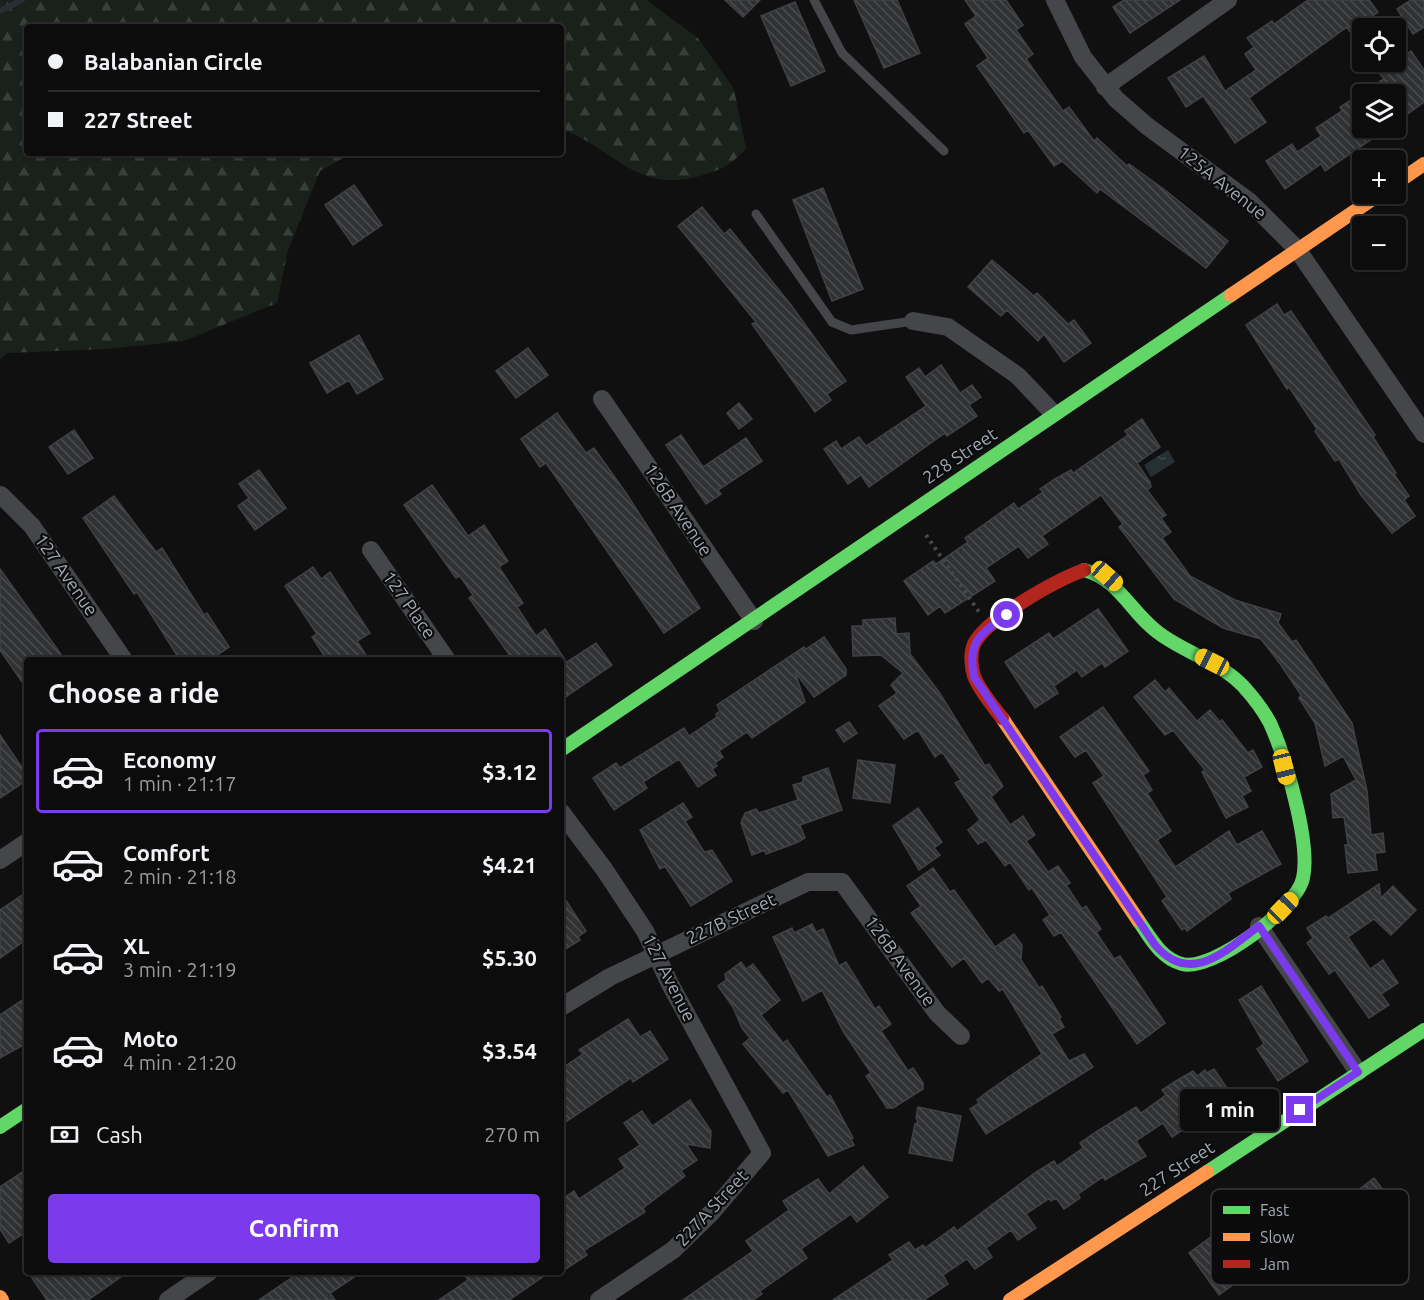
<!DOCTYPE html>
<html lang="en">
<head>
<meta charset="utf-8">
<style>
  body { margin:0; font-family:Ubuntu,sans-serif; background:#1a1a1b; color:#f1f3f6; height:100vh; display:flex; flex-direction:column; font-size:22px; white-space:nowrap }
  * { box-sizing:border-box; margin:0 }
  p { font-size:20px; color:#9a9b9d }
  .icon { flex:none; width:33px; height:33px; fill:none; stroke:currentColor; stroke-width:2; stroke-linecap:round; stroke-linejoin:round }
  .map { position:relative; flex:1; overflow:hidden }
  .panel { position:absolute; left:24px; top:657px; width:540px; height:618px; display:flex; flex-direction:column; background:#0c0c0d; border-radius:6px; box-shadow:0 2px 4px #0004,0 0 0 2px #2c2c2e }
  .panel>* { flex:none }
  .guide { position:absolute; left:24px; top:24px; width:540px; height:132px; border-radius:6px; box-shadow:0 2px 4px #0004,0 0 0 2px #2c2c2e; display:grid; align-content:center; height:132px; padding:0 24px; background:#0c0c0d }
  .tools { position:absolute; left:1352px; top:18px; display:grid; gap:12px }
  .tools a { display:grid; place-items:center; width:54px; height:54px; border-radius:6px; background:#0c0c0d; box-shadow:0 2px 4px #0004,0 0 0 2px #2c2c2e; font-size:30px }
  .end { position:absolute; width:27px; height:27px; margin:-14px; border:8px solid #7c3aed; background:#fff; box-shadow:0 0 0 3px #fff }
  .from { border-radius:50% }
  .bubble { position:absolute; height:42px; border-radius:6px; background:#0c0c0d; box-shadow:0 2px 4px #0004,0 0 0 2px #2c2c2e; font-size:20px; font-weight:600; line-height:42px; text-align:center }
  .car { position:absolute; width:18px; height:36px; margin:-18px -9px; border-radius:8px; box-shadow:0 0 4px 2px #0007; background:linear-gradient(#f5c518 24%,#345 0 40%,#f5c518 0 76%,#345 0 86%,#f5c518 0) }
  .guide b { display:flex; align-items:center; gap:21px; height:57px; font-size:22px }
  .guide b+b { border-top:2px solid #2c2c2e }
  .guide i { width:15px; height:15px; background:#f1f3f6 }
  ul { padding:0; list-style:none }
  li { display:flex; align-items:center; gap:18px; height:84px; margin:0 12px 9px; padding:0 12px; border:3px solid transparent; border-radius:6px }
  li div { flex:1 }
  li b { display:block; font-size:22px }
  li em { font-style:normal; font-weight:600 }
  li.on { border-color:#7c3aed }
  li>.icon { width:54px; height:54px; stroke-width:1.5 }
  h2 { padding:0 24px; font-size:27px; line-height:72px }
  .pay { display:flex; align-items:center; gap:15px; height:66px; padding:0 24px; font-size:22px }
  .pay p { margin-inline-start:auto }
  .button { display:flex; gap:12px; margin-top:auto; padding:12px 24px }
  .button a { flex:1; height:69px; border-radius:6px; background:#7c3aed; color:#fff; font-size:24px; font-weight:600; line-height:69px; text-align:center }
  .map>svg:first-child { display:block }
</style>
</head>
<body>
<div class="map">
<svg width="1424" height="1300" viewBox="0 0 1424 1300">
  <defs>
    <pattern id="forest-firs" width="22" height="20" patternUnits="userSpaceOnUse" patternTransform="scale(1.5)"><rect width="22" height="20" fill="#1a211b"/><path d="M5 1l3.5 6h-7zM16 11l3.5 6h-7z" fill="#383e3a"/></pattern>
    <pattern id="water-ripples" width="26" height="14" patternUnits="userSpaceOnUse" patternTransform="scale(1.5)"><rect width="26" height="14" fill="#262f34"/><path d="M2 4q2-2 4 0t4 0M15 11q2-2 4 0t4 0" fill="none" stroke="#424a4f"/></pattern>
    <pattern id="building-back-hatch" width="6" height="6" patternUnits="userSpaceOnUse" patternTransform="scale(1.5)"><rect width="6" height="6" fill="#303133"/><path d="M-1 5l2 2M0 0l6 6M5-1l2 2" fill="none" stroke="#4b4c4e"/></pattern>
  </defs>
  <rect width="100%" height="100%" fill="#101011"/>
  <!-- forest -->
  <path fill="url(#forest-firs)" d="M 0,0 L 646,0 L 698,38 L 734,89 L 746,149 C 729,166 723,169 700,176 C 635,194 615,148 561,129 L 561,27 L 27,27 L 27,153 L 352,153 L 320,171 L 288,250 L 277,303 L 184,341 L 106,349 L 7,353 L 0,360 Z"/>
  <!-- water -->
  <path fill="url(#water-ripples)" d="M 1168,450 L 1175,462 L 1151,477 L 1144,465 Z"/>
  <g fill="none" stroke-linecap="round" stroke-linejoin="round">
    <!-- stream -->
    <path stroke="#262f34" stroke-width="6" d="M 0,11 L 22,0"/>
  </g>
  <!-- building -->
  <path fill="url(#building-back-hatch)" stroke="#3f4145" stroke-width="1.5" d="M 725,0 L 760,0 L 743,17 Z
    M 854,0 L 897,0 L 920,53 L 884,68 Z
    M 965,0 L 1006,0 L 1023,25 L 1016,30 L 1033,54 L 1026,59 L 1063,111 L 1069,107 L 1094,141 L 1097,138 L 1127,166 L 1129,164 L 1165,190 L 1228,241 L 1206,268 L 1100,189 L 1097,193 L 1062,161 L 1054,166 L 1028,130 L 1024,133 L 977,66 L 988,58 L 965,24 L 976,16 Z
    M 1124,0 L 1180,0 L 1130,33 L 1113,7 Z
    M 1308,0 L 1369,0 L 1378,12 L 1350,32 L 1347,27 L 1249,98 L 1266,122 L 1235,143 L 1203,96 L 1186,107 L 1168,78 L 1204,56 L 1225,91 L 1256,70 L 1245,54 L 1254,47 L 1247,38 L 1272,21 L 1274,24 Z
    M 1411,0 L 1424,0 L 1424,27 L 1413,34 L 1397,9 Z
    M 795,2 L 825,71 L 791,86 L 761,16 Z
    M 1411,51 L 1424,70 L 1424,102 L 1395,123 L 1395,94 L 1362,94 L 1362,128 L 1388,128 L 1325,171 L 1321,164 L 1285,189 L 1266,161 L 1292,144 L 1297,152 L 1321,136 L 1316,128 L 1342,111 L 1340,107 L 1384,79 L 1380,74 Z
    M 354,185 L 382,225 L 353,245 L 325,205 Z
    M 823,188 L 863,289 L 832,301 L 793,200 Z
    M 702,207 L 724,234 L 730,229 L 791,305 L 846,381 L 827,394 L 831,400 L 815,412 L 752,324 L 756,322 L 678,226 Z
    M 992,260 L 1034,296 L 1037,293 L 1068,324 L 1074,320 L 1091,343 L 1064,362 L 1044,334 L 1038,341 L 1007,310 L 1001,316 L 968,287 Z
    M 1277,304 L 1284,315 L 1291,311 L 1375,435 L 1373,437 L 1396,473 L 1394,474 L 1409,496 L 1404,500 L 1415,516 L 1392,533 L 1361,495 L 1339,459 L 1335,461 L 1315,431 L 1317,429 L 1289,387 L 1287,389 L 1246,325 Z
    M 359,335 L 383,379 L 357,394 L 349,380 L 327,393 L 310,363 Z
    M 528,348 L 548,375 L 516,398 L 496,371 Z
    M 941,365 L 960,393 L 972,385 L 981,397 L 969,405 L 977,416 L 947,436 L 945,433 L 869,487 L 861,475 L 848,484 L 824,449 L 836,441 L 841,449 L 859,437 L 866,446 L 926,406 L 906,377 L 919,368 L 925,377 Z
    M 739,403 L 752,419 L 739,429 L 727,413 Z
    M 557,413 L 586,453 L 594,448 L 626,493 L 700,608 L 664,633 L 546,463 L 540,467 L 521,439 Z
    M 1142,419 L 1160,447 L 1137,463 L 1150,482 L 1151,487 L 1147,490 L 1166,515 L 1161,518 L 1171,532 L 1162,538 L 1190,576 L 1235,600 L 1281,614 L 1278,623 L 1292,642 L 1296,640 L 1352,723 L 1367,791 L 1371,835 L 1383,833 L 1385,852 L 1375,853 L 1377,870 L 1348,873 L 1345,845 L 1348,845 L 1344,817 L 1333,818 L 1331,794 L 1356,780 L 1343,756 L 1325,766 L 1315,723 L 1299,698 L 1301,695 L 1281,665 L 1261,639 L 1223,628 L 1174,599 L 1119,527 L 1123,524 L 1101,495 L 1042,536 L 1048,544 L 1028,558 L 1019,546 L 986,568 L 995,581 L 945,613 L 940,606 L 928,615 L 904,581 L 933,561 L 936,564 L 968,542 L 965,538 L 1014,503 L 1018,509 L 1043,492 L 1040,489 L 1055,479 L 1071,470 L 1073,473 L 1128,435 L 1125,431 Z
    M 74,430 L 93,458 L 68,474 L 49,447 Z
    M 681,435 L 703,467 L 746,438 L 762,461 L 718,490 L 721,494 L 706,504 L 666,445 Z
    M 259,470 L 286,508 L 255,530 L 238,506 L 249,498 L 239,484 Z
    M 432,485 L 468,536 L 484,525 L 508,561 L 499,567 L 523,603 L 517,607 L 536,636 L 545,629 L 565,660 L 513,660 L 469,598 L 473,595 L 460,576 L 456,578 L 404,505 Z
    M 114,496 L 156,552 L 162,548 L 204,615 L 207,613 L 229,647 L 210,660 L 180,660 L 137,592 L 134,594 L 83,518 Z
    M 313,567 L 321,579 L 330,572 L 370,633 L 357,641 L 369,660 L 327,660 L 312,637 L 317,634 L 285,586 Z
    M 0,569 L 65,660 L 27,660 L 27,689 L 0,650 Z
    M 1098,609 L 1128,651 L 1105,667 L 1102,663 L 1082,677 L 1077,670 L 1054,686 L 1058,693 L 1035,708 L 1005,662 L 1049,633 L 1053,639 Z
    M 895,618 L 896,634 L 909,633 L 910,654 L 939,692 L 985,766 L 989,764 L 1003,786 L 991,797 L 1010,825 L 1023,816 L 1035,835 L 1026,841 L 1048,872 L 1058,866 L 1070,883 L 1066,885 L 1082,909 L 1086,906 L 1101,929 L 1096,932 L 1114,959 L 1120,956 L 1165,1023 L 1137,1044 L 1061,932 L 1054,936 L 1043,920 L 1050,915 L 1032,888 L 1029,890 L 1010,862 L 1005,866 L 986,840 L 978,844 L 968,830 L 980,820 L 955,783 L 961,780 L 942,752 L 935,757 L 918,730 L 904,739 L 879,706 L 897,693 L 891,685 L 903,673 L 881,655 L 853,656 L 852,626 L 863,626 L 863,620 Z
    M 824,637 L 846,669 L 846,675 L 814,697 L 795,672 L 805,702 L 752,738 L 747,732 L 719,751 L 723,757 L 715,763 L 717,766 L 712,769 L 716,775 L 698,787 L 679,759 L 643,782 L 647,788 L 614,810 L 593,778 L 616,763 L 620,768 L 684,728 L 689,736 L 717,717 L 716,714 L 720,711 L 717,705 L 804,647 L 806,649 Z
    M 596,643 L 612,665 L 561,700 L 561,666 Z
    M 1155,680 L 1165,692 L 1169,688 L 1197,721 L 1210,710 L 1220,722 L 1222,720 L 1248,753 L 1253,750 L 1262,767 L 1244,777 L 1251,791 L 1242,796 L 1248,807 L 1226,818 L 1202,772 L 1205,770 L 1173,730 L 1165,735 L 1134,697 Z
    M 1103,707 L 1149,771 L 1143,775 L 1152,790 L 1147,793 L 1171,831 L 1157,840 L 1175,867 L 1229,831 L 1237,845 L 1262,831 L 1281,864 L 1228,893 L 1231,899 L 1187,931 L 1185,928 L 1182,930 L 1162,901 L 1167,897 L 1093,783 L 1104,776 L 1086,750 L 1075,757 L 1060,737 Z
    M 849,722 L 857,733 L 844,742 L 836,730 Z
    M 0,735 L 27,775 L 27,780 L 0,798 Z
    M 858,760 L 895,765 L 890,803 L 853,798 Z
    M 828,768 L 842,810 L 800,825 L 805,838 L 796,843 L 766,854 L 765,850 L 752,855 L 741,823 L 745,813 L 756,809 L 759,813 L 798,800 L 793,785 L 803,782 L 803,777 Z
    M 683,803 L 692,817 L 685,821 L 704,852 L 712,850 L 732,881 L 691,906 L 665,866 L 660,869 L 640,830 Z
    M 918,808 L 942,842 L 934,848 L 940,855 L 919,870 L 893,826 Z
    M 933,868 L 950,892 L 954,890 L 995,947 L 1014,934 L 1022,945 L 1021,960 L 1039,988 L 1042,986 L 1061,1017 L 1059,1018 L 1064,1027 L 1052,1034 L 1069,1061 L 1084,1054 L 1093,1067 L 986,1134 L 970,1109 L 979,1103 L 977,1100 L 987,1092 L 1042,1054 L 1003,989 L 999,991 L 988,978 L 982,983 L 964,958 L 952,967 L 911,913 L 921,906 L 907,886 Z
    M 1379,884 L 1381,898 L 1393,886 L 1416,910 L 1391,935 L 1374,919 L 1348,937 L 1370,969 L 1383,960 L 1398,983 L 1381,994 L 1389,1005 L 1369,1018 L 1335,970 L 1329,974 L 1307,943 L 1313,938 L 1307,928 L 1326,916 L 1328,918 Z
    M 27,892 L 27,939 L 0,958 L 0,910 Z
    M 561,893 L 586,931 L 578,937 L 580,940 L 561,952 Z
    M 812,924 L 816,932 L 823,929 L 839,966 L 846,962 L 875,1009 L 879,1006 L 891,1024 L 881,1031 L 908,1071 L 913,1068 L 923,1083 L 923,1089 L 893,1108 L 887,1108 L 866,1076 L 871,1073 L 843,1031 L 822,990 L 803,1001 L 773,937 L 792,928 L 794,933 Z
    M 741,962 L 746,969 L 753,964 L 780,1000 L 761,1015 L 783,1043 L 787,1040 L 827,1097 L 830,1095 L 853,1138 L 851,1139 L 854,1145 L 828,1156 L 788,1090 L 783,1093 L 743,1044 L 750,1038 L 742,1028 L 733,1007 L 718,986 L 726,980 L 725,974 Z
    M 1261,986 L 1308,1061 L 1278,1081 L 1257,1049 L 1264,1044 L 1239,1000 Z
    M 27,997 L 27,1043 L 0,1058 L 0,1015 Z
    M 628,1019 L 640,1037 L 650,1031 L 668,1059 L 633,1082 L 631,1078 L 561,1125 L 561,1069 L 583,1054 L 579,1050 Z
    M 1214,1069 L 1233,1097 L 1172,1137 L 1163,1123 L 1136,1141 L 1146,1156 L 1105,1180 L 1103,1177 L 1078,1194 L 1080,1198 L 1064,1209 L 1056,1198 L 1051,1201 L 1050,1198 L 1026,1214 L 1036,1228 L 1018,1240 L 1011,1230 L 986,1248 L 992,1257 L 975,1269 L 967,1259 L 943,1275 L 948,1284 L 924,1300 L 833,1300 L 893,1260 L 889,1255 L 909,1242 L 915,1250 L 923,1245 L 925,1248 L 954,1227 L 957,1231 L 1036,1172 L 1054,1161 L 1057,1166 L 1083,1148 L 1080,1143 L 1096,1132 L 1136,1107 L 1141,1113 L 1166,1095 L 1162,1090 L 1176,1081 L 1193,1071 L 1197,1076 L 1205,1070 L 1207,1073 Z
    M 690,1100 L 711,1131 L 710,1148 L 686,1144 L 697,1160 L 681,1171 L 685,1176 L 643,1208 L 645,1212 L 591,1246 L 584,1251 L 587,1255 L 561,1272 L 561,1200 L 574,1191 L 579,1199 L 625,1168 L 619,1159 L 640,1145 L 624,1123 L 642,1111 L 652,1126 Z
    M 918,1107 L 961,1116 L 952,1161 L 909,1153 L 915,1124 L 918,1122 L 916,1118 Z
    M 863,1166 L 888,1197 L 857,1222 L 851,1214 L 801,1249 L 807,1258 L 760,1291 L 762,1294 L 753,1300 L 683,1300 L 753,1251 L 746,1241 L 789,1210 L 783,1201 L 818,1179 L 829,1194 Z
    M 27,1169 L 27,1231 L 9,1243 L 0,1229 L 0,1187 Z
    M 1374,1178 L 1395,1206 L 1378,1219 L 1371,1211 L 1346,1230 L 1331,1211 Z
    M 1215,1234 L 1235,1263 L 1244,1257 L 1253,1270 L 1219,1295 L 1189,1253 Z
    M 28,1272 L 128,1272 L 88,1300 L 47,1300 Z
    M 300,1272 L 362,1272 L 330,1293 L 335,1300 L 259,1300 Z
    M 462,1272 L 550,1272 L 509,1300 L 439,1300 L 468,1280 Z"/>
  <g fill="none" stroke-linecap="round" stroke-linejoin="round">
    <!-- path -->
    <path stroke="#46484c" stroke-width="4" stroke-dasharray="3 4.5" stroke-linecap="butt" d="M 926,535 L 979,612"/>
    <!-- lane -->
    <path stroke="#45464a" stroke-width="9" d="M 814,0 L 842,53 L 944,151
      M 756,214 L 832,322 L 851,330 L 913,321"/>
    <!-- street -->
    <path stroke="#45464a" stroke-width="18" d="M 1055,0 L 1083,57 L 1116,99 L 1147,126 L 1250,202 L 1297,249 L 1424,434
      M 1105,87 L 1228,0
      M 913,321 L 948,327 L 1018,376 L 1053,413
      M 602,399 L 754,621
      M 1,495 L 32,526 L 124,660
      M 371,550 L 447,660
      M 561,812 L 604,869 L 645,931 L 670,984 L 762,1153 L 712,1212 L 673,1250 L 599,1300
      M 0,860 L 27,842
      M 1259,926 L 1358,1072
      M 561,1007 L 610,977 L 808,882 L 842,882 L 937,1013 L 961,1036
      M 168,1300 L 209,1272"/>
    <!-- fast -->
    <path stroke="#63d668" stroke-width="14" d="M 1084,570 C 1121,580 1132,616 1163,636 C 1189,654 1221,663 1243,686 C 1254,698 1263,710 1270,723 C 1285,756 1311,843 1303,878 C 1297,908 1213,972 1182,964 C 1160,958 1150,937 1138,920
      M 561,750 L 1231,295
      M 0,1127 L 27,1109
      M 1207,1172 L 1424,1030"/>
    <!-- slow -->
    <path stroke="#ff974d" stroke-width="14" d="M 1395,184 L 1424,164
      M 1231,295 L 1380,194
      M 1002,718 L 1138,920
      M 0,1297 L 2,1300
      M 1010,1300 L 1207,1172"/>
    <!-- jam -->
    <path stroke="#b3261e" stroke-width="14" d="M 1002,718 C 993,706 979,690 974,676 C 971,667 970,653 974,644 C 987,618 1057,580 1084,570"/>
  </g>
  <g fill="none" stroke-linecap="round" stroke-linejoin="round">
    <!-- route -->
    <path stroke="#7c3aed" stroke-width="8" d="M 1007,615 C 980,634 967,642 974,677 L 1155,945 C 1191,987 1226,950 1259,926 L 1358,1072 L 1300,1110"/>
  </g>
  <g text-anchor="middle" stroke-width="4.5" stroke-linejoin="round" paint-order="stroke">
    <!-- street labels -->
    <g font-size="18" fill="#a0a8b3" stroke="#0b0b0c">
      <text transform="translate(1222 183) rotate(38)" y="6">125A Avenue</text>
      <text transform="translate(960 456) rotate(-34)" y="6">228 Street</text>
      <text transform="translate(678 510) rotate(56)" y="6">126B Avenue</text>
      <text transform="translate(66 575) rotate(55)" y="6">127 Avenue</text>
      <text transform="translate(409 605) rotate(55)" y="6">127 Place</text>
      <text transform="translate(731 919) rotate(-25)" y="6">227B Street</text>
      <text transform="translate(900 961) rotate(54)" y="6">126B Avenue</text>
      <text transform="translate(669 978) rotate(63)" y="6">127 Avenue</text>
      <text transform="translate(1177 1169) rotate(-33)" y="6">227 Street</text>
      <text transform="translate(712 1208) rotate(-47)" y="6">227A Street</text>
    </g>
  </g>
  <!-- legend -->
  <rect x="1211" y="1189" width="198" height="96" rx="9" fill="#0b0b0c" stroke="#383a3e" stroke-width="1.5"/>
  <rect x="1223" y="1206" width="27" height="8" fill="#63d668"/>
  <rect x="1223" y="1233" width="27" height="8" fill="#ff974d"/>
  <rect x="1223" y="1260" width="27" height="8" fill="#b3261e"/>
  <g font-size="16" fill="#a0a8b3">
    <text x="1260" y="1216">Fast</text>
    <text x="1260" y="1243">Slow</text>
    <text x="1260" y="1270">Jam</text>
  </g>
</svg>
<div class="tools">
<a><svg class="icon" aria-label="locate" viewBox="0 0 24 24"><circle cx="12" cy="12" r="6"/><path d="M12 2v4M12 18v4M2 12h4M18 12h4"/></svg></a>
<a><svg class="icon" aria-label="layers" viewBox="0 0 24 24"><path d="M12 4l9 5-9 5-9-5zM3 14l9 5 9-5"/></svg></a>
<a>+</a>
<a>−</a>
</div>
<i class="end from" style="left:1007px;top:615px"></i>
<i class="end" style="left:1300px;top:1110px"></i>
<div class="bubble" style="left:1180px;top:1089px;width:99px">1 min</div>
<i class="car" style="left:1107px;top:576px;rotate:131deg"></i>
<i class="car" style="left:1212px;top:662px;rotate:297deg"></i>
<i class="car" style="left:1284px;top:767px;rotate:166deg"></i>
<i class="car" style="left:1283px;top:908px;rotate:44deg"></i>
<div class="guide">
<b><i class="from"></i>Balabanian Circle</b>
<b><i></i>227 Street</b>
</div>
<section class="panel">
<h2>Choose a ride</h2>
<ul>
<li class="on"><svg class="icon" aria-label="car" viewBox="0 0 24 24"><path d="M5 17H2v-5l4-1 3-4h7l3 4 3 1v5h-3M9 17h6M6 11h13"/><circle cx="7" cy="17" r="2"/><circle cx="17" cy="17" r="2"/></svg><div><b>Economy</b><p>1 min · 21:17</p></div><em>$3.12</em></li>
<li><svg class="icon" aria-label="car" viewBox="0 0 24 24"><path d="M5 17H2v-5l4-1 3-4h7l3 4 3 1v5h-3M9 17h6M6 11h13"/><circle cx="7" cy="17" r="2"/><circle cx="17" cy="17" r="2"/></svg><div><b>Comfort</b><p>2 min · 21:18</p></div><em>$4.21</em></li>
<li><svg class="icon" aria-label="car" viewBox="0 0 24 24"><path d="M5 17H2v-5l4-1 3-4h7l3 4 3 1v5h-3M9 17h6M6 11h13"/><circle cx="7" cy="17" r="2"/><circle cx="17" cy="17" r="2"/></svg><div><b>XL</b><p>3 min · 21:19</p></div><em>$5.30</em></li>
<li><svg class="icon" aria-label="car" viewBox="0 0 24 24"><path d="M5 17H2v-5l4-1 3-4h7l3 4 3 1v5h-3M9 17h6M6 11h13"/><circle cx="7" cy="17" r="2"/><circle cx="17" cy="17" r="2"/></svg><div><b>Moto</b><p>4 min · 21:20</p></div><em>$3.54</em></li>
</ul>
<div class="pay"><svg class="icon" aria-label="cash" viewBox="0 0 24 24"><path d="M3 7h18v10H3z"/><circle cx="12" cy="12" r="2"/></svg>Cash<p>270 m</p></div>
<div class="button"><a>Confirm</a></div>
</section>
</div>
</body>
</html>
